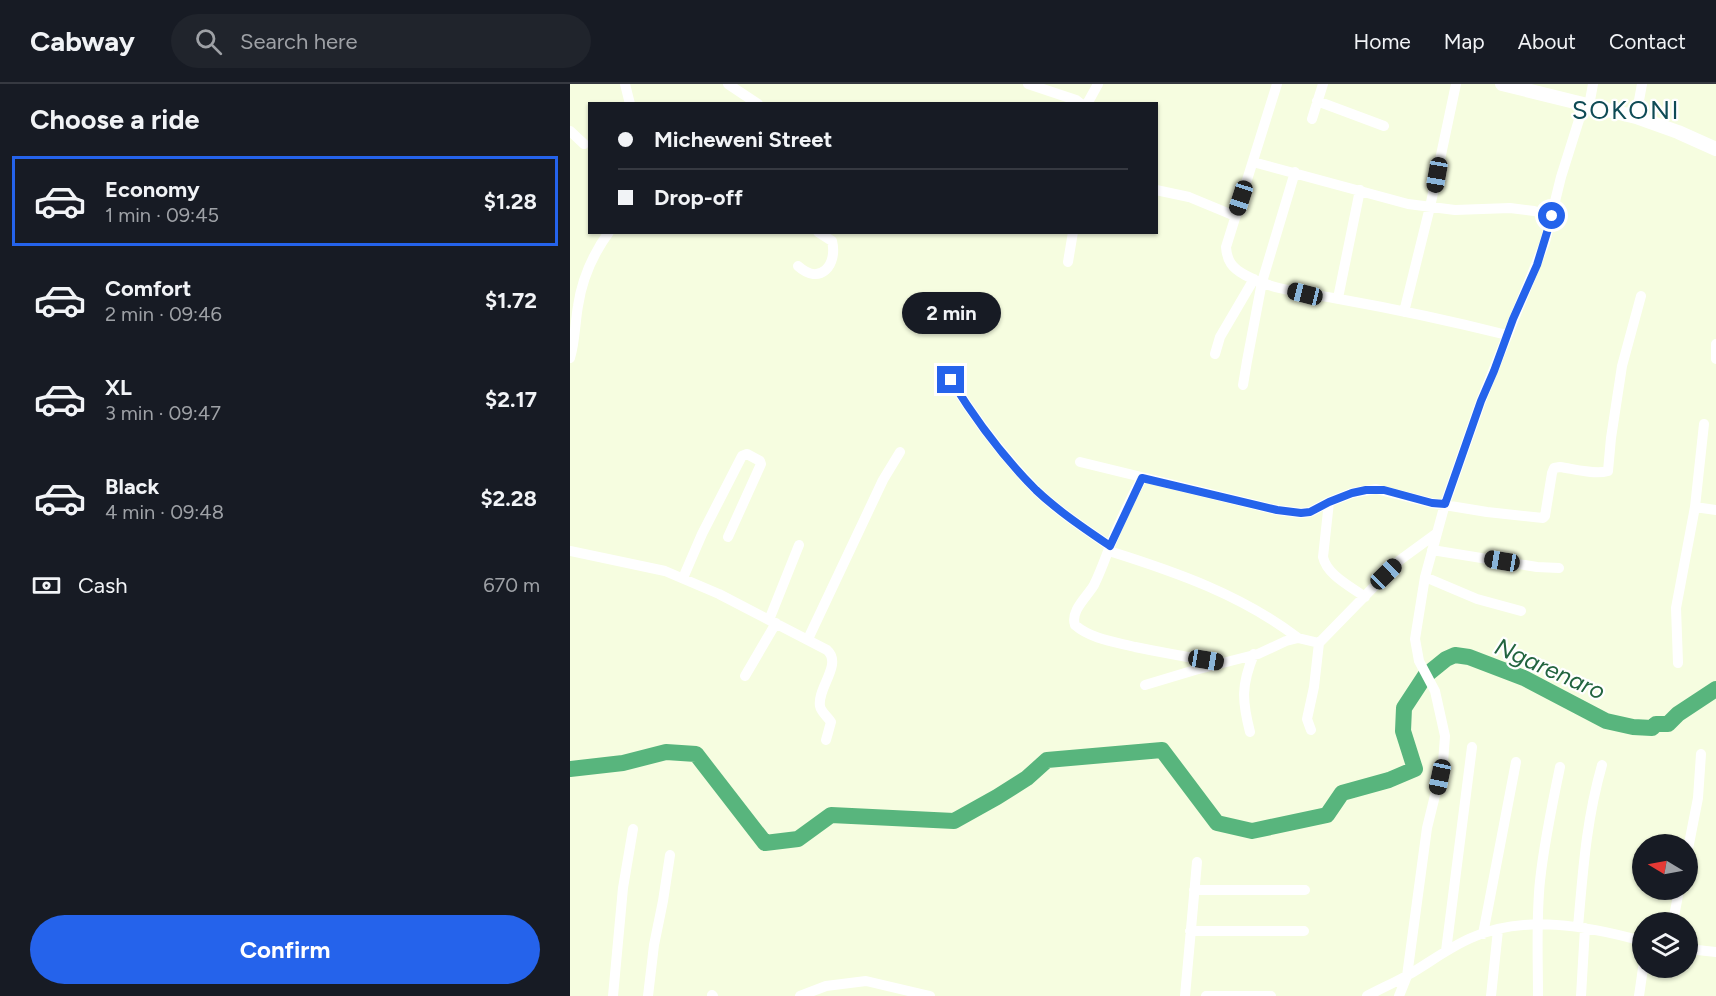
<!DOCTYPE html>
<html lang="en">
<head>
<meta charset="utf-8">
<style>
  body { margin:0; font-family:Figtree,sans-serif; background:#20242c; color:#f1f3f6; height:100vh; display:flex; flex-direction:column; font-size:22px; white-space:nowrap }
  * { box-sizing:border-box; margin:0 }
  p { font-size:20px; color:#9ea1a6 }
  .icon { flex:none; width:33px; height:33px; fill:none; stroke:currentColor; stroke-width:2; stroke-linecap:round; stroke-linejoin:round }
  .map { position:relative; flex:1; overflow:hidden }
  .sheet { display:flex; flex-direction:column; background:#171b24; width:570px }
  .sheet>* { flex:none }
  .guide { position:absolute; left:18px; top:18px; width:570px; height:132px; border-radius:0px; box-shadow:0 2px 4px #0004; display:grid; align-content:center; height:132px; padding:0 30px; background:#171b24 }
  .needle { width:39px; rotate:280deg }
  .fabs { position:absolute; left:1062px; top:750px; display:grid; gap:12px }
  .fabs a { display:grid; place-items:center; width:66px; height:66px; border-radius:50%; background:#171b24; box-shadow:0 2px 4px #0004; font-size:30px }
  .end { position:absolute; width:27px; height:27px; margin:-14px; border:8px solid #2563eb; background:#fff; box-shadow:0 0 0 3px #fff }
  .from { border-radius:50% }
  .bubble { position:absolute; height:42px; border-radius:21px; background:#171b24; box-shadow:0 2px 4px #0004; font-size:20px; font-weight:700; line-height:42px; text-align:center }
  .car { position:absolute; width:18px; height:36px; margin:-18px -9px; border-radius:8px; box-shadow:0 0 4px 2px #0007; background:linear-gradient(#222 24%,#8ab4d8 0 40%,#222 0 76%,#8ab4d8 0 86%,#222 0) }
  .guide b { display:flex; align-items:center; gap:21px; height:57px; font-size:22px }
  .guide b+b { border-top:2px solid #363941 }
  .guide i { width:15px; height:15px; background:#f1f3f6 }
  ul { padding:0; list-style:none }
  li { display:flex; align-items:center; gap:18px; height:90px; margin:0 12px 9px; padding:0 18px; border:3px solid transparent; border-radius:0px }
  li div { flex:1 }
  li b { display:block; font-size:22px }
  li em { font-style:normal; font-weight:700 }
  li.selected { border-color:#2563eb }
  li>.icon { width:54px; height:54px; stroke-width:1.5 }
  h2 { padding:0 30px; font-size:27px; line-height:72px }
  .pay { display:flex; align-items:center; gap:15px; height:66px; padding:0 30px; font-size:22px }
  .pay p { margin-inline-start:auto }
  .action { display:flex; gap:12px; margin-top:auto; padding:12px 30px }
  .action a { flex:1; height:69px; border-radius:36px; background:#2563eb; color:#fff; font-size:24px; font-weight:700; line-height:69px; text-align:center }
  header { display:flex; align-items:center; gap:36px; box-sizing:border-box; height:84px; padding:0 30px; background:#171b24; border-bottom:2px solid #363941 }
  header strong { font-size:28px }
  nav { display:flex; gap:33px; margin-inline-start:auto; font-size:21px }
  .search { width:420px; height:54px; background:#20242c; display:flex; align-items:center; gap:15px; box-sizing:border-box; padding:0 21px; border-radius:33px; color:#9ea1a6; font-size:22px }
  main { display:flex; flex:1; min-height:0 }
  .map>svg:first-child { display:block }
</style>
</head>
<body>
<header>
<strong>Cabway</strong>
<div class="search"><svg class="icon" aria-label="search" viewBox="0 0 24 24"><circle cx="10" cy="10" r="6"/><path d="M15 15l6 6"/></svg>Search here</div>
<nav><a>Home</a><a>Map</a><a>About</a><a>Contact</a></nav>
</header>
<main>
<section class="sheet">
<h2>Choose a ride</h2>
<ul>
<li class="selected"><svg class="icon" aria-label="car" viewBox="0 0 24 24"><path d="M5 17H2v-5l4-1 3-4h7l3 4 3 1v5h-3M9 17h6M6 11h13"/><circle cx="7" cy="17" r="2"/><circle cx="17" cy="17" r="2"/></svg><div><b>Economy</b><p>1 min · 09:45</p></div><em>$1.28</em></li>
<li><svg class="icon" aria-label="car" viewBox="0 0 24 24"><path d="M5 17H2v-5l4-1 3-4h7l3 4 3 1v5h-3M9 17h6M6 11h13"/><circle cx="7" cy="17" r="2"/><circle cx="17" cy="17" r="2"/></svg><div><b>Comfort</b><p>2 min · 09:46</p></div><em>$1.72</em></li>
<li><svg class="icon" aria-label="car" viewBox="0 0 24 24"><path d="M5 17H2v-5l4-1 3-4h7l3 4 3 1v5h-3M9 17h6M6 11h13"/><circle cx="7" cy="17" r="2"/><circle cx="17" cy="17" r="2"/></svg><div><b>XL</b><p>3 min · 09:47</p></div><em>$2.17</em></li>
<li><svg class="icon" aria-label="car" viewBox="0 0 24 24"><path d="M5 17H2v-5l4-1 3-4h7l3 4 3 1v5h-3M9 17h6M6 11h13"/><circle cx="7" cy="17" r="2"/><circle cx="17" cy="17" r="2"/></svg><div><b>Black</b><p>4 min · 09:48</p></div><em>$2.28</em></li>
</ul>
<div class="pay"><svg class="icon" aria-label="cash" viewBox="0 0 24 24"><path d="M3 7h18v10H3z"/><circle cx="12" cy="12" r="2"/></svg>Cash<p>670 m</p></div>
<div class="action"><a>Confirm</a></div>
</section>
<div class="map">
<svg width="1146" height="912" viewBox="0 0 1146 912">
  <rect width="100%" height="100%" fill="#f6fde0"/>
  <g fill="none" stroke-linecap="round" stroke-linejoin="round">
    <!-- river -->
    <path stroke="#58b57d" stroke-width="16" d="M 0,685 L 53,679 L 96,668 L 126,670 L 195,759 L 228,755 L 261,731 L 384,737 L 427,713 L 457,694 L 477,676 L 592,666 L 647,739 L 682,747 L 757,731 L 772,709 L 819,696 L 845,685 L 833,647 L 834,624 L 855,592 L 876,575 L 885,571 L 899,573 L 954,594 L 1036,637 L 1063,643 L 1082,644 L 1086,640 L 1098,640 L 1108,630 L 1146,605"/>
    <!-- street -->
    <path stroke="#fff" stroke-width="10" d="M 55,0 L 60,20
      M 158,0 L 188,20
      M 458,0 L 506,16 L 511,20
      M 707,0 L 656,163 C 657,177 662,184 675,191 C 704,207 738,209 769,215 C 825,225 881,237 937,251
      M 747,17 L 814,42
      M 517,20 L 528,0
      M 1019,22 L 1023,0
      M 1066,33 L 1072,0
      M 742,35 L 753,0
      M 0,47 L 14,60
      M 683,78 L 838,120 L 885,126 L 940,124 L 964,127 L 982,132
      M 586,106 L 619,113 L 665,132
      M 498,178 L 503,148
      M 228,182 C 250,202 268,181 262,157 L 248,148
      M 768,214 L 790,106
      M 834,228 L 860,123 L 886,0
      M 1146,260 L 1146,275
      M 645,270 L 650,253 L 684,195
      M 0,274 C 5,258 5,239 8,222 C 12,195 23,170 39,148
      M 381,296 C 405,335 434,373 466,406 C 488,427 515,445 540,462
      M 673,301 L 677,277 L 692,198 L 725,88
      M 510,378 L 707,426 L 731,429 L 740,428 L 759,418 L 782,409 L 806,405 L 862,419 L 917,428 L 973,434 L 975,432 L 982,389 L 984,384 L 990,383 C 1004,385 1025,391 1038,387 L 1041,354 L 1052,282 L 1071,212
      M 572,394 C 560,416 549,439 540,462 C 535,475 530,489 524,501 C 517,513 500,527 505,541 C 521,555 545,558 565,563 C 594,569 623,574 652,579
      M 759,418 L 753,473 C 757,491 780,502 795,513
      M 1125,423 L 1146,426
      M 862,466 L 967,483 L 989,484
      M 0,467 L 95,487 L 149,510 L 257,566 C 273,580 247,604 250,622 C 251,628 257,632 261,638 L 256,656
      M 539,467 C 606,488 672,511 728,554
      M 855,493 L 907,515 L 951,527
      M 113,494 L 132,450 L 172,372 L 177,370 L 190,377 L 191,380 L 158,453
      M 199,536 L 229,461
      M 238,555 L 313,396 L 330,368
      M 1108,579 L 1106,524 L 1125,423 L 1134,340
      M 175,592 L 206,539
      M 575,601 L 625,586 L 688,570 L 716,557 L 728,554 L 749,559
      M 741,646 L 737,635 L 744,603 L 749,559 L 830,476 L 867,449
      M 680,648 C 672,617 671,601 684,570
      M 1118,765 L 1128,714 L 1131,670
      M 624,806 L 735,806
      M 1103,838 L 1109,806
      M 1008,843 C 1013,787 1016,737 1032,681
      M 620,847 L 734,847
      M 913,850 L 946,678
      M 1118,865 L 1146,868
      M 876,867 L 902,663
      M 142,911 L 143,912
      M 43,912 L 53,804 L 63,745
      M 78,912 L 84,861 L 93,817 L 100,771
      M 230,912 L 256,902 L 296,897 L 360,912
      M 615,912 L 627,778
      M 636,912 L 701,912
      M 797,912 C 810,905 824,899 838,891 C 859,879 878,864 901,854 C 954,830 1018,842 1072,857
      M 829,912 L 837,892 L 857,744 L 873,679 L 875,652 L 865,607 L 849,577 L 845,555 L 855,493 L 875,420 L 911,317 L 975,158 L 991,93 L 1014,20
      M 921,912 L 928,846
      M 968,912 C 968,874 966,835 970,797 C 974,759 982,721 990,683
      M 1011,912 L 1015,844
      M 1069,912 L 1073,884"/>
    <!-- secondary -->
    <path stroke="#fff" stroke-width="14" d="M 932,0 L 1066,33 L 1108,48 L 1146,65"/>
  </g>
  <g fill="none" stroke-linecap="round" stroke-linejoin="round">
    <!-- route -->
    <path stroke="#2563eb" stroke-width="8" d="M 381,296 C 405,335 434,374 466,406 C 488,427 515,445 540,462 L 572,394 L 707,426 L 731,429 L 740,428 L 759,418 L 782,409 L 796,406 L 814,406 L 862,419 L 875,420 L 911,317 L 924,287 L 943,235 L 967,181 L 982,132"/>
  </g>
  <g text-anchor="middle" stroke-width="4.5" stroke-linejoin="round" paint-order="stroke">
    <!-- water labels -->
    <g font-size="24" font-style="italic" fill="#22643f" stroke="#fff">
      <text transform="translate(980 585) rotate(24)" y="8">Ngarenaro</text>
    </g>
    <!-- quarter labels -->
    <g font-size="26" letter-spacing="1.5" fill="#0f4b55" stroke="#fff">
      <text x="1056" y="35">SOKONI</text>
    </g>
  </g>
</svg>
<div class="fabs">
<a><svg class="needle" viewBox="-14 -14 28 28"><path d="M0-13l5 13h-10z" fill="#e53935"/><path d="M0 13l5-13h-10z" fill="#9ea1a6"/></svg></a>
<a><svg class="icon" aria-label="layers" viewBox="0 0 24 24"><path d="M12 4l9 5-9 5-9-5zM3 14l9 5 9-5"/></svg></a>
</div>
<i class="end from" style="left:982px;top:132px"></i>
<i class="end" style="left:381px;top:296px"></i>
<div class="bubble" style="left:332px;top:208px;width:99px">2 min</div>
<i class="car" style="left:867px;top:91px;rotate:190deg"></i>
<i class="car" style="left:671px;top:114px;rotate:198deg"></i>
<i class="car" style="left:735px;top:210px;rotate:284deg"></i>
<i class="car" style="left:932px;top:477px;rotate:280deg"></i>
<i class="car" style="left:816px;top:490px;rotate:46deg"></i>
<i class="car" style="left:636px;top:576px;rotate:99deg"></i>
<i class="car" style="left:870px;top:693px;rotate:192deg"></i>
<div class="guide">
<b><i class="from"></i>Micheweni Street</b>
<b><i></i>Drop-off</b>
</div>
</div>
</main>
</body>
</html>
